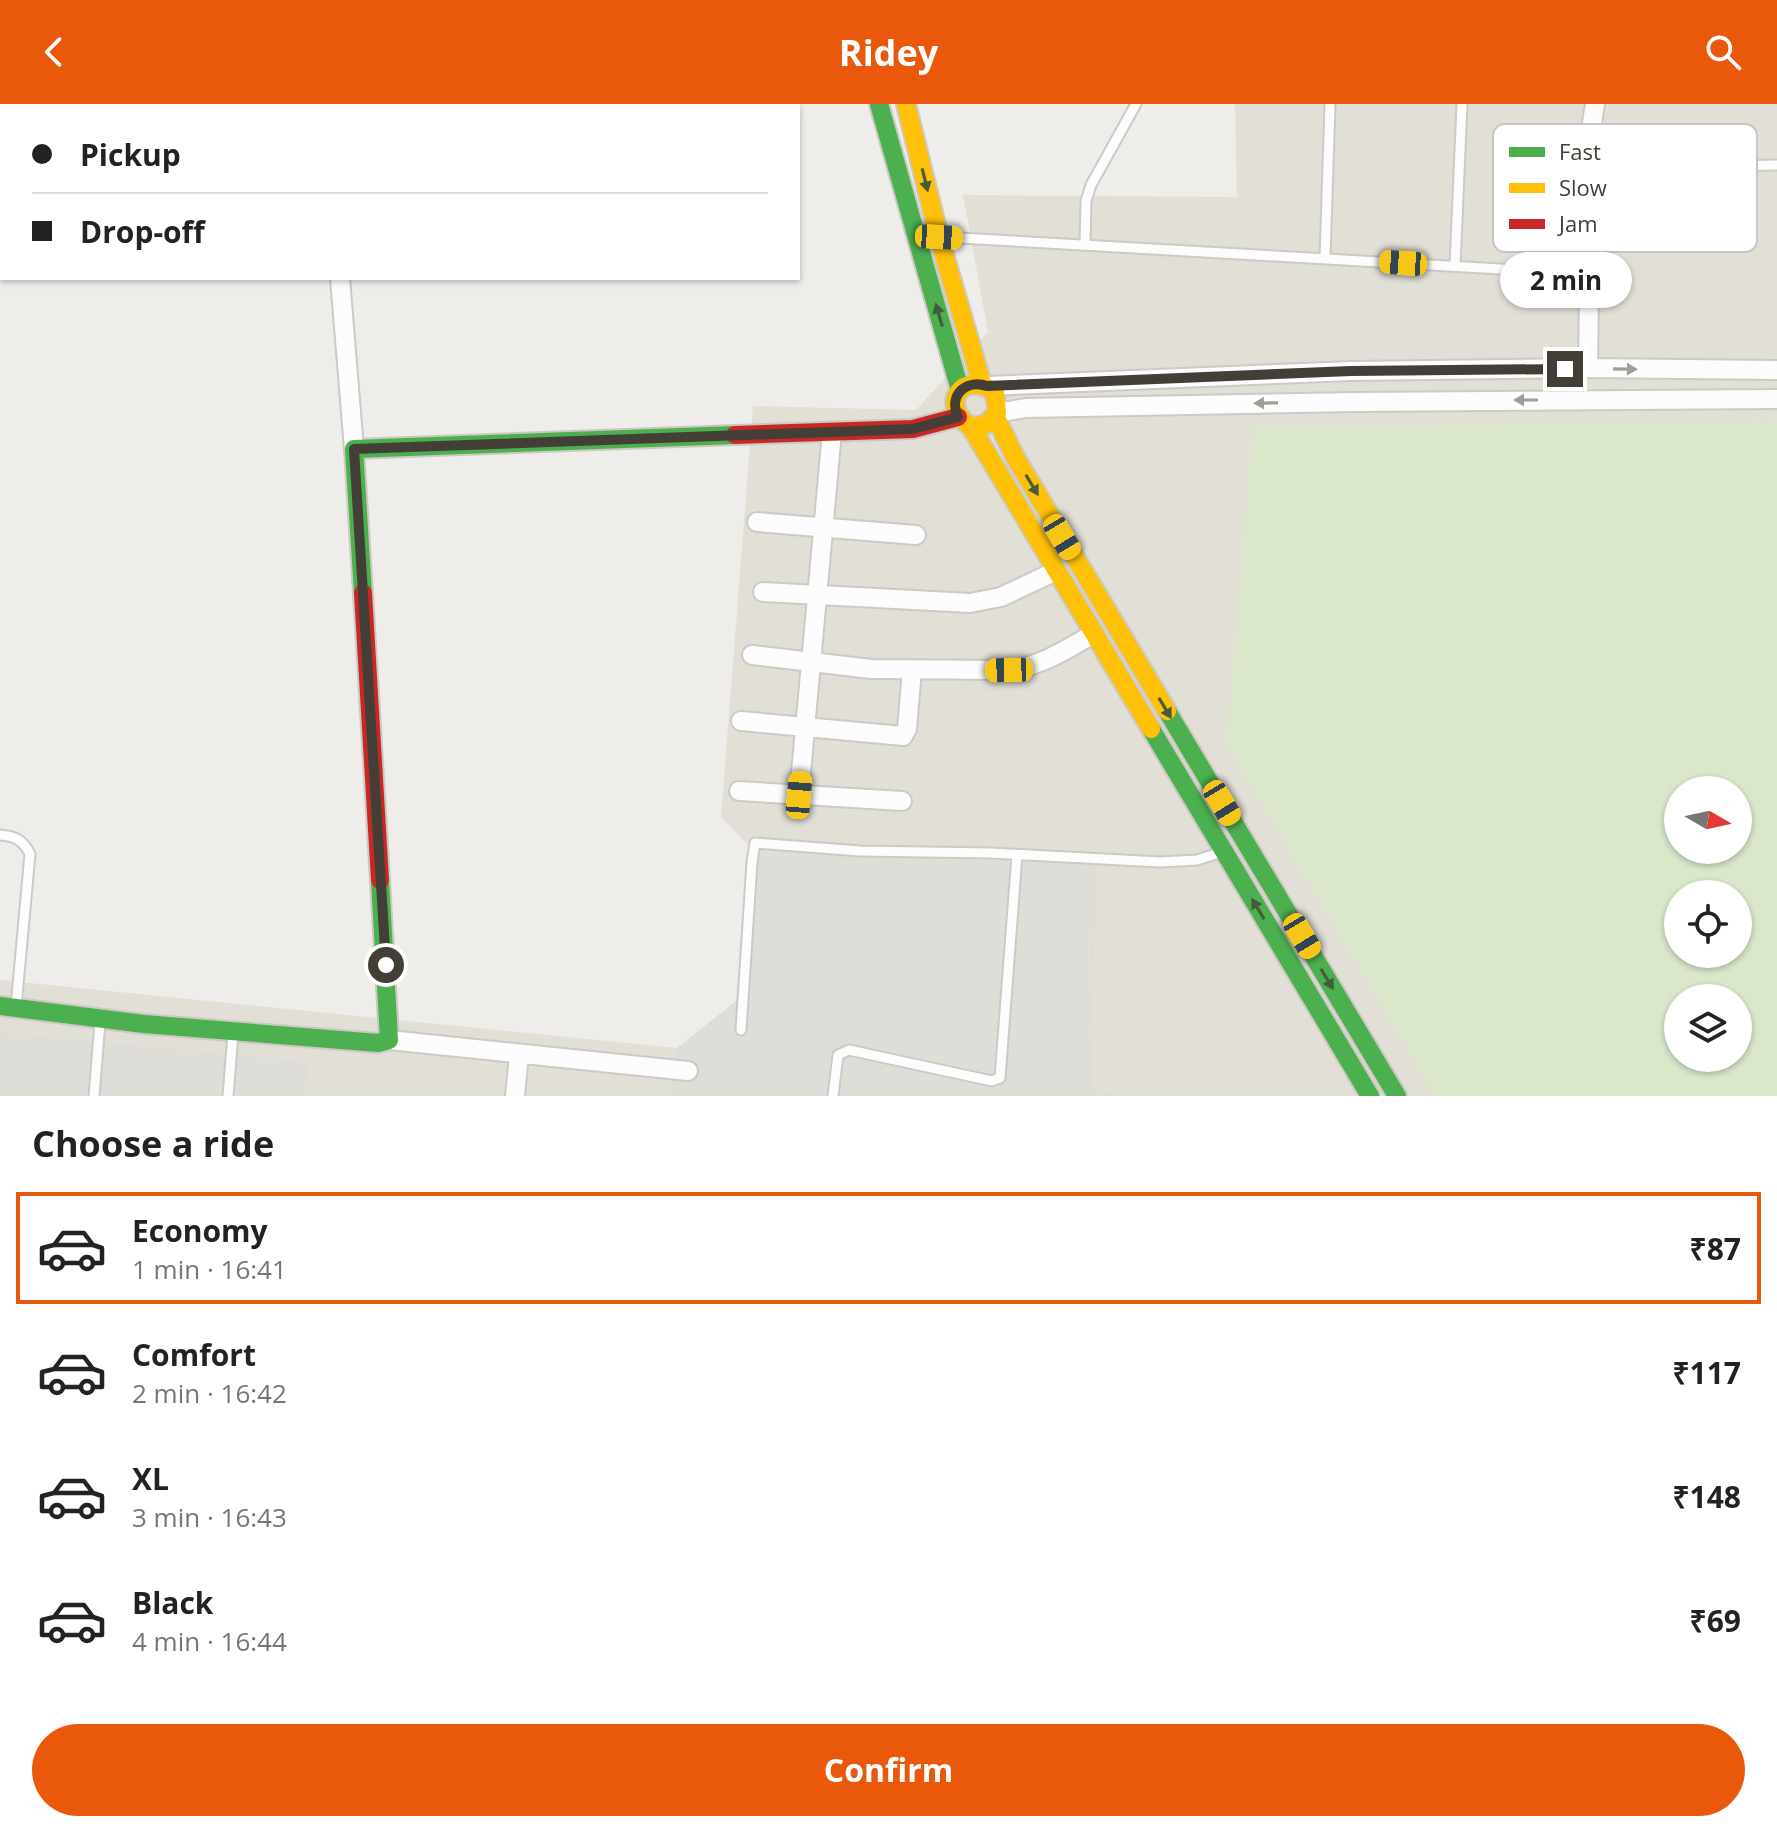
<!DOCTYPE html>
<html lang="en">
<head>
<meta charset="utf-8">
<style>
  body { margin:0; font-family:"Open Sans",sans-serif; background:#f2f2f2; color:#222; height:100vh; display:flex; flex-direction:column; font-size:30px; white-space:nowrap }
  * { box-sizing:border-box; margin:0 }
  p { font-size:26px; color:#767676 }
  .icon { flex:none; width:44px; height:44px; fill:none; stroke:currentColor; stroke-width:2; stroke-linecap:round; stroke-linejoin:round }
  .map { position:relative; height:992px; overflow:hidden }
  .side { display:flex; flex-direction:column; background:#fff; flex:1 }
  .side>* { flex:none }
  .hud { position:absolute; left:0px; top:0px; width:800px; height:176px; box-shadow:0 2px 6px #0004; display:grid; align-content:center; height:176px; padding:0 32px; background:#fff }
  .needle { width:52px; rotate:99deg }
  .fabs { position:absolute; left:1664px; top:672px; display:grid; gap:16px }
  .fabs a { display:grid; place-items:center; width:88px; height:88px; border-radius:50%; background:#fff; box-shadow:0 2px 6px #0004; font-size:40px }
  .end { position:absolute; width:36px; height:36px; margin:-18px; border:10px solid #433f36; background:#fff; box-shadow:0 0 0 4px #fff }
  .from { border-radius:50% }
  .bubble { position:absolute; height:56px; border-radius:28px; background:#fff; box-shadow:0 2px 6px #0004; font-size:26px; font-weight:700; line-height:56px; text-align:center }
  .car { position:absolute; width:24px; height:48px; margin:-24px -12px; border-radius:10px; box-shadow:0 0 6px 2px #0007; background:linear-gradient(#f5c518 24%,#345 0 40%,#f5c518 0 76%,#345 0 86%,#f5c518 0) }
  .hud b { display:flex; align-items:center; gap:28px; height:76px; font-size:30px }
  .hud b+b { border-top:2px solid #e0e0e0 }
  .hud i { width:20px; height:20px; background:#222 }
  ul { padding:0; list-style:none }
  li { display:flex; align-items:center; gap:24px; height:112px; margin:0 16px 12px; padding:0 16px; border:4px solid transparent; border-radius:0px }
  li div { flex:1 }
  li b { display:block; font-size:30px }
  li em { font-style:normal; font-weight:700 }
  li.active { border-color:#ea580c }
  li>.icon { width:72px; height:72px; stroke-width:1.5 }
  h2 { padding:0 32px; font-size:36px; line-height:96px }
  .primary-button { display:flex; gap:16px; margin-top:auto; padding:16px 32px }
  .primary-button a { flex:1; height:92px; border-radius:48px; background:#ea580c; color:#fff; font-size:32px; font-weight:700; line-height:92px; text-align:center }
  header { display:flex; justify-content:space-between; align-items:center; height:104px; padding:0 32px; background:#ea580c; color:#fff; font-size:36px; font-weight:700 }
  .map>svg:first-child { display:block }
</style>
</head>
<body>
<header><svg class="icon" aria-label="back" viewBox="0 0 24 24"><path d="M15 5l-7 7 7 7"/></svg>Ridey<svg class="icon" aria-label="search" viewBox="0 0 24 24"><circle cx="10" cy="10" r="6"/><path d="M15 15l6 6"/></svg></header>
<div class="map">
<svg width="1777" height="992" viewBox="0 0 1777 992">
  <rect width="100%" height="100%" fill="#eeede9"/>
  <!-- residential -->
  <path fill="#e1dfd6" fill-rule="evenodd" d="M 1235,0 L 1777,0 L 1777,992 L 1126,992 L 1093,984 L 1097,761 L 752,745 L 721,713 L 753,302 L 916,306 L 988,228 L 963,91 L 1237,93 ZM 1678,686 L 1738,686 L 1738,746 L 1678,746 ZM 1678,790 L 1738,790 L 1738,850 L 1678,850 ZM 1678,894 L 1738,894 L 1738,954 L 1678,954 Z
    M 0,876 L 677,944 L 668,992 L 305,992 L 307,957 L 0,927 Z"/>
  <!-- industrial -->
  <path fill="#dfddd8" d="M 752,745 L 1097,761 L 1093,984 L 1126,992 L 668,992 L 677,944 L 736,897 Z
    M 0,927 L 308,957 L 305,992 L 0,992 Z"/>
  <!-- green -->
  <path fill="#dae7cb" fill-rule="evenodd" d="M 1777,316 L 1777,992 L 1435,992 L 1227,640 L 1253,323 ZM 1678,686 L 1738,686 L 1738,746 L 1678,746 ZM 1678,790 L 1738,790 L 1738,850 L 1678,850 ZM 1678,894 L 1738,894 L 1738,954 L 1678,954 Z"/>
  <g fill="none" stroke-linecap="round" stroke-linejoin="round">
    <!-- lane casing -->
    <g stroke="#cccac6" stroke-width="13">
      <path id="lane" d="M 1591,65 L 1777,61
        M 942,133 L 1589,170
        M 1085,140 L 1086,97 L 1091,81 L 1136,0
        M 1325,154 L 1330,0
        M 1455,162 L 1462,0
        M 0,731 C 15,732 23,736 30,750 L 16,903
        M 741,926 L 752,758 L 755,739 L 860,747 L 990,749 L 1160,758 L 1197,756 L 1222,748
        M 94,992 L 100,918
        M 228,992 L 233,930
        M 833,992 L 838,951 L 849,946 L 992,977 L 1000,974 L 1017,751"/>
    </g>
    <!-- street casing -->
    <g stroke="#cccac6" stroke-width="22">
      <path id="street" d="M 325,0 L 325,2
        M 340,174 L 354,345
        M 1588,264 L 1591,25 L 1595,0
        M 987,282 L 1351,267 L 1588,264 L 1777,266
        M 997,309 L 1026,304 L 1355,298 L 1777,295
        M 757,418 L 916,431
        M 763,488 L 970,499 L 1001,493 L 1056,467
        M 752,551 L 871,565 L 1009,566 C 1041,562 1066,546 1093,530
        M 741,617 L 903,632 L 907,625 L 912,566
        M 739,687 L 902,697
        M 799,691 L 832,328
        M 389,936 L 688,967
        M 515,992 L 519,951"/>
    </g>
    <!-- fast casing -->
    <g stroke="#cccac0" stroke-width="22">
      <path id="fast" d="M 879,0 L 960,286
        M 363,489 L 354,345 L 735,331
        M 1167,607 L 1397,992
        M 1151,625 L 1370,992
        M 0,902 L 144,920 L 378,939 L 389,936 L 380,776"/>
    </g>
    <!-- slow casing -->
    <g stroke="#cccac0" stroke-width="22">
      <path id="slow" d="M 906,0 L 939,133 L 982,280
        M 995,312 L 1015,353 L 1167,607
        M 971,323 L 985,321 L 997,309 L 995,289 C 964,264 937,300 971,323 L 1151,625"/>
    </g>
    <!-- jam casing -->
    <g stroke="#cccac0" stroke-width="22">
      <path id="jam" d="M 735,331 L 913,325 L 958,313
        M 363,489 L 380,776"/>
    </g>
    <!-- lane -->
    <use href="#lane" stroke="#fcfcfc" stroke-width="9"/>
    <!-- street -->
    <use href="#street" stroke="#fcfcfc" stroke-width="18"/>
    <!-- fast -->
    <use href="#fast" stroke="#4caf50" stroke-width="18"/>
    <!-- slow -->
    <use href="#slow" stroke="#ffc107" stroke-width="18"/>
    <!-- jam -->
    <use href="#jam" stroke="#c62828" stroke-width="18"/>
  </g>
  <!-- one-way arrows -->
  <defs><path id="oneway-solid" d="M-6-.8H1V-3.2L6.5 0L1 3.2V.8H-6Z" transform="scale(2)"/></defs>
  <g fill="#455b3c">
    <use href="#oneway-solid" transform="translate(925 76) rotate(76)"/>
    <use href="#oneway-solid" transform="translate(939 211) rotate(-106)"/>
    <use href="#oneway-solid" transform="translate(1032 381) rotate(59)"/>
    <use href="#oneway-solid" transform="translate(1165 604) rotate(59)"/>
    <use href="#oneway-solid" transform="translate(1258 805) rotate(-121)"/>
    <use href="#oneway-solid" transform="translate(1327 875) rotate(59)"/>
  </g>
  <g fill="#a09e99">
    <use href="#oneway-solid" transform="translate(1625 265) rotate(1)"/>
    <use href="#oneway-solid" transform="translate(1526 296) rotate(180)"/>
    <use href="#oneway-solid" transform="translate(1266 299) rotate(179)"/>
  </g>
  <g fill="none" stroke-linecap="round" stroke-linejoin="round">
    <!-- route -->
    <path stroke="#433f36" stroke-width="10" d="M 386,861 L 354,345 L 913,325 L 958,313 C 948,291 966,275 987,282 L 1351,267 L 1565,265"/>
  </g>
  <!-- legend -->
  <rect x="1493" y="20" width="264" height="128" rx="12" fill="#fff" stroke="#c7c5c3" stroke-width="2"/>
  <rect x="1509" y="43" width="36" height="10" fill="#4caf50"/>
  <rect x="1509" y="79" width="36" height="10" fill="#ffc107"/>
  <rect x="1509" y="115" width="36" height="10" fill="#c62828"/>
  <g font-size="22" fill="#433f36">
    <text x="1559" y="56">Fast</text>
    <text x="1559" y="92">Slow</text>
    <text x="1559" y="128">Jam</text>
  </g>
</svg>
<div class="fabs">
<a><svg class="needle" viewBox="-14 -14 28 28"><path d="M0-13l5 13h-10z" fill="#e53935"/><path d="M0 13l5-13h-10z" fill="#767676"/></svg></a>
<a><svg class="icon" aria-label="locate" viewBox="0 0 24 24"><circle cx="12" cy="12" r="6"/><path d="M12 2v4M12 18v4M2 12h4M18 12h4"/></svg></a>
<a><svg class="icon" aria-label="layers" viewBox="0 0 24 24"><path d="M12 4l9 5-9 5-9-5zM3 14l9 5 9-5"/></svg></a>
</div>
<i class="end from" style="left:386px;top:861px"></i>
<i class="end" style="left:1565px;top:265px"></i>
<div class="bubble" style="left:1500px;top:148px;width:132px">2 min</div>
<i class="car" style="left:939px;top:133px;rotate:93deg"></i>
<i class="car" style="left:1403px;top:159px;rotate:274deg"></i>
<i class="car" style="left:1062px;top:433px;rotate:149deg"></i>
<i class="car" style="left:1009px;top:566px;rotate:269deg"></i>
<i class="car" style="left:799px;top:691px;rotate:5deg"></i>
<i class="car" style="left:1222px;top:699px;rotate:149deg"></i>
<i class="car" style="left:1302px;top:832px;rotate:149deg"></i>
<div class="hud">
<b><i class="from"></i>Pickup</b>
<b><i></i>Drop-off</b>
</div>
</div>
<section class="side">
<h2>Choose a ride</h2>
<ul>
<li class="active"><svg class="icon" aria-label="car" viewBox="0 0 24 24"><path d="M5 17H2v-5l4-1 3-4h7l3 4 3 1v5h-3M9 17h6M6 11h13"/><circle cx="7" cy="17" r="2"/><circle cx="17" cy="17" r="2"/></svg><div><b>Economy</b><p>1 min · 16:41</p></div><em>₹87</em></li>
<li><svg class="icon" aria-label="car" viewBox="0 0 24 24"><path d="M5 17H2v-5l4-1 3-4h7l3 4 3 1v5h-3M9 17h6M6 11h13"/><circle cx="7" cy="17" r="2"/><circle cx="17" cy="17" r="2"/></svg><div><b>Comfort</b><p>2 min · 16:42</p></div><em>₹117</em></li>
<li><svg class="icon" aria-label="car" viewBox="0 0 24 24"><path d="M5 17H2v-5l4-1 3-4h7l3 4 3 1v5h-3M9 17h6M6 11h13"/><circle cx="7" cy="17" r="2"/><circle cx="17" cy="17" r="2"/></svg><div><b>XL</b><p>3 min · 16:43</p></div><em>₹148</em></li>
<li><svg class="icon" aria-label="car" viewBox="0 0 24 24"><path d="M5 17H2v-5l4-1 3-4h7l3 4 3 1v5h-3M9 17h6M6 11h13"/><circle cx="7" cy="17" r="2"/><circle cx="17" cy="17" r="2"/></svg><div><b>Black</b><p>4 min · 16:44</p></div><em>₹69</em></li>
</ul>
<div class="primary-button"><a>Confirm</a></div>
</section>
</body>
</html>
